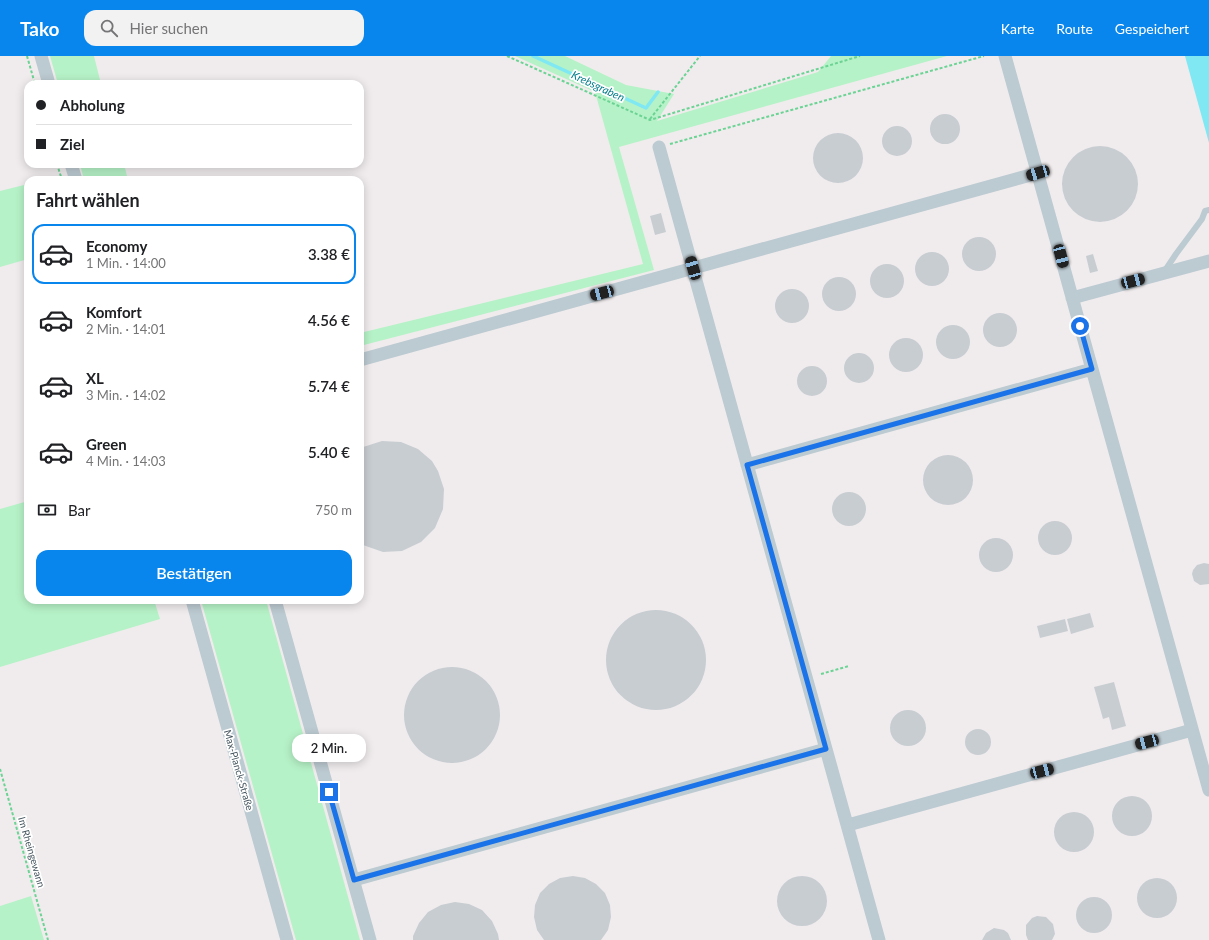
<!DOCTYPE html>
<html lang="de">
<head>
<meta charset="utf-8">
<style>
  body { margin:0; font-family:Lato,sans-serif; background:#f2f2f2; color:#202124; height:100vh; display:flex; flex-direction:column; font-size:15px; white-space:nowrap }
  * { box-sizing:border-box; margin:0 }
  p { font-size:13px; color:#757577 }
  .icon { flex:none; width:22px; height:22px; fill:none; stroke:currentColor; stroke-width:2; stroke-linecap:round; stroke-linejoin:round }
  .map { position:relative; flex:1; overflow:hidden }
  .drawer { position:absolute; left:24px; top:120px; width:340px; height:428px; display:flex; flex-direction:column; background:#fff; border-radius:12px; box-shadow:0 2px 10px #0003 }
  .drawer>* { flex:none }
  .top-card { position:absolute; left:24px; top:24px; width:340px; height:88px; border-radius:12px; box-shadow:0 2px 10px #0003; display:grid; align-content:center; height:88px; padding:0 12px; background:#fff }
  .end { position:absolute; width:18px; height:18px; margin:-9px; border:5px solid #1a73e8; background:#fff; box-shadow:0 0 0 2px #fff }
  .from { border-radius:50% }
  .bubble { position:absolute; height:28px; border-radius:12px; background:#fff; box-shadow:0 2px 10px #0003; font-size:13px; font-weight:600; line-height:28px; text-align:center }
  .car { position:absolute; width:12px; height:24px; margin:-12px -6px; border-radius:5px; box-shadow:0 0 3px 1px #0007; background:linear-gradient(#222 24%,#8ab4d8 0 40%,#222 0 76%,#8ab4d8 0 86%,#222 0) }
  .top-card b { display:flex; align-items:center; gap:14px; height:38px; font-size:15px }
  .top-card b+b { border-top:1px solid #e0e0e0 }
  .top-card i { width:10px; height:10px; background:#202124 }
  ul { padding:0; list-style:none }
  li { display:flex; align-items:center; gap:12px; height:60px; margin:0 8px 6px; padding:0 4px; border:2px solid transparent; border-radius:12px }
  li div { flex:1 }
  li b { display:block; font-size:15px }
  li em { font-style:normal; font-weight:600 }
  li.current { border-color:#0986ed }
  li>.icon { width:36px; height:36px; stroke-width:1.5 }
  h2 { padding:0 12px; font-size:18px; line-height:48px }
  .pay { display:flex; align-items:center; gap:10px; height:44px; padding:0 12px; font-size:15px }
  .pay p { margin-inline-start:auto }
  .cta { display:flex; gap:8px; margin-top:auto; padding:8px 12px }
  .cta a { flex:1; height:46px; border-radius:12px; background:#0986ed; color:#fff; font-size:16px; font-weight:600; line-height:46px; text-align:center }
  header { display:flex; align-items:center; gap:24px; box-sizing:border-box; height:56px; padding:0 20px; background:#0986ed; color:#fff }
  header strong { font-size:19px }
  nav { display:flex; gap:22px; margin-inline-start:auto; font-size:14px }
  .search { width:280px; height:36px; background:#f2f2f2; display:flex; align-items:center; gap:10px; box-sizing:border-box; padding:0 14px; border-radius:12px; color:#757577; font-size:15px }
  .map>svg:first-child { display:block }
</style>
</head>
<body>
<header>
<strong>Tako</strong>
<div class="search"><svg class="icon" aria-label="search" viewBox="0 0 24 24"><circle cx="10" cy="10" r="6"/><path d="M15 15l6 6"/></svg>Hier suchen</div>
<nav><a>Karte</a><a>Route</a><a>Gespeichert</a></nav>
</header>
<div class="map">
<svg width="1209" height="884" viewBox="0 0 1209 884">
  <rect width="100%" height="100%" fill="#f0eced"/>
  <!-- green -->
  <path fill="#b6f2c7" d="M 50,0 L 94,0 L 101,28 L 58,28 Z
    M 515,0 L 565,0 L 626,29 L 674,38 L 657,65 L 818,16 L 831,0 L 947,0 L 619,91 L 654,214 L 360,290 L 360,277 L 643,208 L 595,36 Z
    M 80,108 L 124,108 L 128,124 L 84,124 Z
    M 28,128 L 28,203 L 0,211 L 0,135 Z
    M 28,445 L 28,544 L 154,544 L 160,563 L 0,611 L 0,453 Z
    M 201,544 L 266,544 L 360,884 L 296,884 Z
    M 31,840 L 44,884 L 0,884 L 0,850 Z"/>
  <!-- water -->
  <path fill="#7fe8f3" d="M 1185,0 L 1209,0 L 1209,87 Z"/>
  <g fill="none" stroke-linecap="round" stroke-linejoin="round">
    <!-- stream -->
    <path stroke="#7fe8f3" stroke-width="3.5" d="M 533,0 L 646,52 L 658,36"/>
  </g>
  <!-- building -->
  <path fill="#c8cdd2" d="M930 73a15 15 0 1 1 30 0a15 15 0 1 1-30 0Z
    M882 85a15 15 0 1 1 30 0a15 15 0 1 1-30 0Z
    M813 102a25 25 0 1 1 50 0a25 25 0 1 1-50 0Z
    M1062 128a38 38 0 1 1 76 0a38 38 0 1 1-76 0Z
    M 661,157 L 666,176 L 655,179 L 650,160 Z
    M962 198a17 17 0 1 1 34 0a17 17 0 1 1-34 0Z
    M915 213a17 17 0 1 1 34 0a17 17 0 1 1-34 0Z
    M 1093,198 L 1098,215 L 1090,217 L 1086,200 Z
    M870 225a17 17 0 1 1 34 0a17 17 0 1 1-34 0Z
    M822 238a17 17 0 1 1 34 0a17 17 0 1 1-34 0Z
    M775 250a17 17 0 1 1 34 0a17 17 0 1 1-34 0Z
    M983 274a17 17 0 1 1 34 0a17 17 0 1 1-34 0Z
    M936 286a17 17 0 1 1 34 0a17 17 0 1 1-34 0Z
    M889 299a17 17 0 1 1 34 0a17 17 0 1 1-34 0Z
    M844 312a15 15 0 1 1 30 0a15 15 0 1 1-30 0Z
    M797 325a15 15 0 1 1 30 0a15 15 0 1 1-30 0Z
    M 382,385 L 401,386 L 418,393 L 432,405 L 438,415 L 444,433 L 443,453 L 435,472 L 421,486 L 402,495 L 383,496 L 360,488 L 360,392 Z
    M923 424a25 25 0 1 1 50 0a25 25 0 1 1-50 0Z
    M832 453a17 17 0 1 1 34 0a17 17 0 1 1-34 0Z
    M1038 482a17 17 0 1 1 34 0a17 17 0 1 1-34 0Z
    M979 499a17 17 0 1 1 34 0a17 17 0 1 1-34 0Z
    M 1204,507 L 1209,508 L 1209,528 L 1200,529 L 1194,525 L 1192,518 L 1193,514 L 1197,509 Z
    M606 604a50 50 0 1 1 100 0a50 50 0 1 1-100 0Z
    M 1090,557 L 1094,571 L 1071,578 L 1067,563 Z
    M 1065,563 L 1068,575 L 1040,582 L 1037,570 Z
    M404 659a48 48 0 1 1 96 0a48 48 0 1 1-96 0Z
    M 1114,626 L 1126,670 L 1112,674 L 1109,661 L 1103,663 L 1094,631 Z
    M890 672a18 18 0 1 1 36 0a18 18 0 1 1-36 0Z
    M965 686a13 13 0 1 1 26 0a13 13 0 1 1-26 0Z
    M1112 760a20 20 0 1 1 40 0a20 20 0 1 1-40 0Z
    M1054 776a20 20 0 1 1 40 0a20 20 0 1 1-40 0Z
    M777 845a25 25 0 1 1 50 0a25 25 0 1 1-50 0Z
    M 573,820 L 585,822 L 596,828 L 605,837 L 610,849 L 611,861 L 608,874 L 601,884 L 544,884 L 537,874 L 534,861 L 535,849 L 540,837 L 549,828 L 560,822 Z
    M1137 842a20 20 0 1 1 40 0a20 20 0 1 1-40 0Z
    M1076 859a18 18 0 1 1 36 0a18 18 0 1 1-36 0Z
    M 455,846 L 469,848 L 482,854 L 492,865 L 498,878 L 499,884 L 413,884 L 413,880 L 419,867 L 428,856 L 441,849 Z
    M 1037,860 L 1046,861 L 1053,868 L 1055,878 L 1052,884 L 1028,884 L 1026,879 L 1026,869 L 1032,862 Z
    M 994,872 L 1004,874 L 1008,877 L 1011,884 L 982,884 L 986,877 Z"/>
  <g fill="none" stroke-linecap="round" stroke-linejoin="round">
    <!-- path -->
    <path stroke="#6bd394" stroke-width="2" stroke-dasharray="3 2" stroke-linecap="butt" d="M 27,0 L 35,28
      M 507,0 L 650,64 L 860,0
      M 650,63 L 700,0
      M 670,88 L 984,0
      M 57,108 L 62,124
      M 821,618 L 849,610
      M 0,713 L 48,884"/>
    <!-- lane -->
    <path stroke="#bccad1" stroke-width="6" d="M 1164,216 L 1176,198 L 1202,163 L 1205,155 L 1209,154"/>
    <!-- street -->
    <path stroke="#bccad1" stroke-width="13" d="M 41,0 L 49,28
      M 1005,0 L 1209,734
      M 659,91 L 879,884
      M 71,108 L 76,124
      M 1072,242 L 1209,205
      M 360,304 L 1038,117
      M 747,409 L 1092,313
      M 192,544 L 287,884
      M 275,544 L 370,884
      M 848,769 L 1192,674
      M 354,824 L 826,693"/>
  </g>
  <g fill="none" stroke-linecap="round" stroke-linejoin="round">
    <!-- route -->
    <path stroke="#1a73e8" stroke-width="5" d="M 329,736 L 354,824 L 826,693 L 747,409 L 1092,313 L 1080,270"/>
  </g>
  <g text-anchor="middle" stroke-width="3.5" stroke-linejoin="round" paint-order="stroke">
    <!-- street labels -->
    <g font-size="10" fill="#43535c" stroke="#fff">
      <text transform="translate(239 714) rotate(74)" y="4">Max-Planck-Straße</text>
      <text transform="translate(32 796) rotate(74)" y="4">Im Rheingewann</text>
    </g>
    <!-- water labels -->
    <g font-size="11" font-style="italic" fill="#047d8a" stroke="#fff">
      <text transform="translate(598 30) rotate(25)" y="4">Krebsgraben</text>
    </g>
  </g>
</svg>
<i class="end from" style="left:1080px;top:270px"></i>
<i class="end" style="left:329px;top:736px"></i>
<div class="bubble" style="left:292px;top:678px;width:74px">2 Min.</div>
<i class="car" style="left:1038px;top:117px;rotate:254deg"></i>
<i class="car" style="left:1061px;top:200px;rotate:165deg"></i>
<i class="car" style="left:693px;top:212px;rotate:344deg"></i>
<i class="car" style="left:1133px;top:225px;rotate:75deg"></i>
<i class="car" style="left:602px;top:237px;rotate:255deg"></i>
<i class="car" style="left:1147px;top:686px;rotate:255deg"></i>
<i class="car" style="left:1042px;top:715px;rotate:75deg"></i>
<div class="top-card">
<b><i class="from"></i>Abholung</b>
<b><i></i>Ziel</b>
</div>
<section class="drawer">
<h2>Fahrt wählen</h2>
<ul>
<li class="current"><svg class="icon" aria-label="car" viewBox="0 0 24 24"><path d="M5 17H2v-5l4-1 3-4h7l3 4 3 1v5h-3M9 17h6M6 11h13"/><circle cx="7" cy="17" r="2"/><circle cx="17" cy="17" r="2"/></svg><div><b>Economy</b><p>1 Min. · 14:00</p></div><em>3.38 €</em></li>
<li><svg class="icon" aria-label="car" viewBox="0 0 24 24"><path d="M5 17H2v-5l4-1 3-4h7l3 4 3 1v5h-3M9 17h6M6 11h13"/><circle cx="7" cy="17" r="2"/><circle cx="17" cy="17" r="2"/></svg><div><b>Komfort</b><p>2 Min. · 14:01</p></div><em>4.56 €</em></li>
<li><svg class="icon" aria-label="car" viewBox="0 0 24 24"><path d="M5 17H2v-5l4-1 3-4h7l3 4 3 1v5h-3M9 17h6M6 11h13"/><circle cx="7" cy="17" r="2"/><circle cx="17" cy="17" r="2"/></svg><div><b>XL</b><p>3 Min. · 14:02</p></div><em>5.74 €</em></li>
<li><svg class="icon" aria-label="car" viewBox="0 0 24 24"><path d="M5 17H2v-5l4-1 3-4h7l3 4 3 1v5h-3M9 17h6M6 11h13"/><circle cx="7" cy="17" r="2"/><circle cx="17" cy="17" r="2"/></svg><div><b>Green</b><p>4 Min. · 14:03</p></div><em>5.40 €</em></li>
</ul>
<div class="pay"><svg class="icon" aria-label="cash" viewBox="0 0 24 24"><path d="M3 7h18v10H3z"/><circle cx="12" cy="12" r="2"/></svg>Bar<p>750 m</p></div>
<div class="cta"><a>Bestätigen</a></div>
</section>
</div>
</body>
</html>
